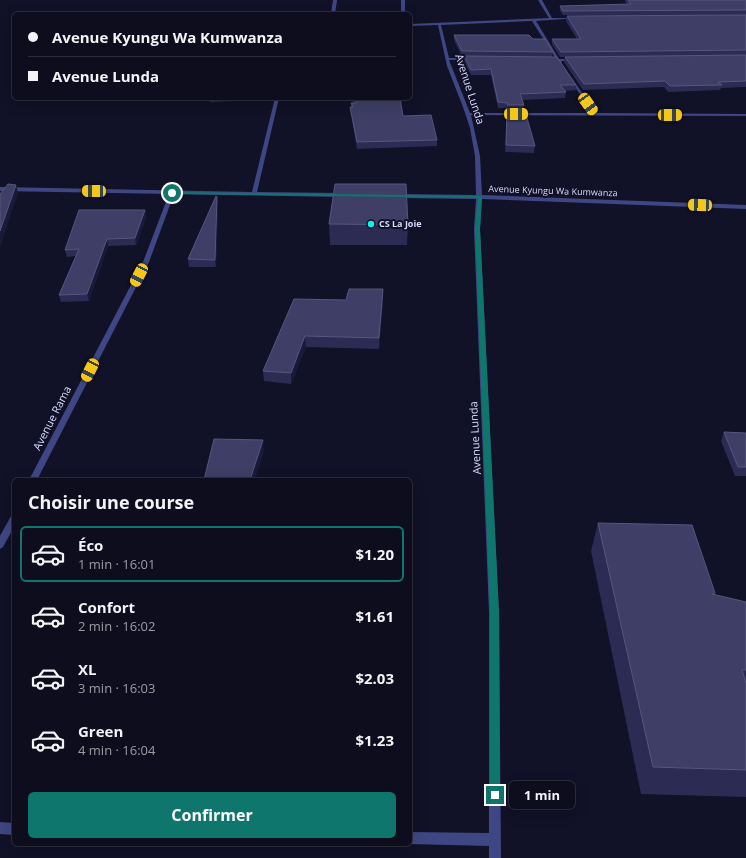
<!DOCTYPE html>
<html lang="fr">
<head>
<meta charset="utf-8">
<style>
  body { margin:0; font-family:"Open Sans",sans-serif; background:#161626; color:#f1f3f6; height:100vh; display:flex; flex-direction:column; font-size:15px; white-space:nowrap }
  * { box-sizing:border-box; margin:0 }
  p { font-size:13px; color:#9a9ca4 }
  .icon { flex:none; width:22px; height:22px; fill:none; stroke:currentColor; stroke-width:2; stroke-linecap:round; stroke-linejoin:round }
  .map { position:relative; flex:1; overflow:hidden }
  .sheet { position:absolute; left:12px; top:478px; width:400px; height:368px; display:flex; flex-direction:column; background:#0d0d1d; border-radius:6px; box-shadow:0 4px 16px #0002,0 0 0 1px #2d2d3b }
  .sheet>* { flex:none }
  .guide { position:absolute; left:12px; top:12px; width:400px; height:88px; border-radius:6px; box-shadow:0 4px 16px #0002,0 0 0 1px #2d2d3b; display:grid; align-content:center; height:88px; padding:0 16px; background:#0d0d1d }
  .end { position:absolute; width:18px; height:18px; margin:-9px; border:5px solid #0f766e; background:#fff; box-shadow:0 0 0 2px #fff }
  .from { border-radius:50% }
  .bubble { position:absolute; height:28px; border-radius:6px; background:#0d0d1d; box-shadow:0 4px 16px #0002,0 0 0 1px #2d2d3b; font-size:13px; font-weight:700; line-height:28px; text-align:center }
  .car { position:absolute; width:12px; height:24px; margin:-12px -6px; border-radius:5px; box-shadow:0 0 3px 1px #0007; background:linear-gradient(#f5c518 24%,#345 0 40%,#f5c518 0 76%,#345 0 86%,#f5c518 0) }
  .guide b { display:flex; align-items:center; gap:14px; height:38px; font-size:15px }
  .guide b+b { border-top:1px solid #2d2d3b }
  .guide i { width:10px; height:10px; background:#f1f3f6 }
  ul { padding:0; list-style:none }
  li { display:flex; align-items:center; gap:12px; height:56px; margin:0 8px 6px; padding:0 8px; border:2px solid transparent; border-radius:6px }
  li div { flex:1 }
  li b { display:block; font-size:15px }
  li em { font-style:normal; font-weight:700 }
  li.active { border-color:#0f766e }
  li>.icon { width:36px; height:36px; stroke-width:1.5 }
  h2 { padding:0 16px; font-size:18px; line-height:48px }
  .cta { display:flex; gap:8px; margin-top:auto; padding:8px 16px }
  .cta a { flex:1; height:46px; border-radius:6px; background:#0f766e; color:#fff; font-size:16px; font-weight:700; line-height:46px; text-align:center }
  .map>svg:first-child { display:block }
</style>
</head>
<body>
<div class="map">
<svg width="746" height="858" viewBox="0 0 746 858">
  <rect width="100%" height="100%" fill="#111127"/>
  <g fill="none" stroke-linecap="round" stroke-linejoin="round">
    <!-- minor -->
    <path fill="#3e4783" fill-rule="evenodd" d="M 333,0 L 337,0 L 335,14 L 331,14 Z
      M 401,0 L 405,0 L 405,14 L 401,14 Z
      M 538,0 L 542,0 L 552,18 L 579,18 L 536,21 L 559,59 L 575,59 L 576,61 L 561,61 L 562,63 L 560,64 L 557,61 L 548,61 L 549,59 L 556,59 L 532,21 L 441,25 L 449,58 L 475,58 L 477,59 L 475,60 L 449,60 L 470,113 L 593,113 L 568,77 L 570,76 L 597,113 L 746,114 L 746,116 L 471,115 L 480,156 L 482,195 L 746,205 L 746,209 L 482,199 L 480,229 L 499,613 L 501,858 L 489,858 L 489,846 L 409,844 L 410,832 L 489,833 L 489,613 L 474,229 L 476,199 L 397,198 L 394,196 L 397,194 L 476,195 L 475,156 L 470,128 L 463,107 L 447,66 L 438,25 L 410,26 L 410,24 L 549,18 Z
      M 275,98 L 279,98 L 257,192 L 343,193 L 346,195 L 343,197 L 174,194 L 149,262 L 37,480 L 29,480 L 143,262 L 169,194 L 0,191 L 0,187 L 252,192 Z
      M 14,515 L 14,527 L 3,547 L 0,549 L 0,536 L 11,516 Z
      M 0,822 L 14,823 L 14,835 L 0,834 Z"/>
  </g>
  <!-- wall -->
  <path fill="#2c2b54" d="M 625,0 L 746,0 L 746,87 L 721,88 L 720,90 L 668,92 L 664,87 L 583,90 L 564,62 L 565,57 L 560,57 L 552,44 L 552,39 L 577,39 L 566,21 L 567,16 L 704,15 L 563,15 L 560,11 L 560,6 L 627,4 L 625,2 Z
    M 454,35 L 533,39 L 553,52 L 552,57 L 576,85 L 576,90 L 565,91 L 566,92 L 565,98 L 522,100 L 524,105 L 523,111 L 535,146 L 534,153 L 505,152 L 507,108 L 498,108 L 491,75 L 471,75 L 464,62 L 464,57 L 462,57 L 454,40 Z
    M 209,98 L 257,98 L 256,100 L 210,102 Z
    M 352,98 L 400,98 L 403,116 L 437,140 L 437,146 L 357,149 L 351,113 L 351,103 L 353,103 L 352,101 Z
    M 217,197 L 218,204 L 216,267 L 189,267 L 188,259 Z
    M 145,210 L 146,218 L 136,245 L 108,246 L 89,301 L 61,302 L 59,295 L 76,256 L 67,257 L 65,250 Z
    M 329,224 L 408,225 L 407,245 L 330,245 Z
    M 383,289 L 383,299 L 379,349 L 306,347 L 291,384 L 264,381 L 263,371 L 346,300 Z
    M 724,432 L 746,433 L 746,476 L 735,476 L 721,441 Z
    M 598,523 L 715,595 L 746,602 L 746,797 L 641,794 L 591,551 Z"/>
  <!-- shaded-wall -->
  <path fill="#19193a" d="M 16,185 L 18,193 L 0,248 L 0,231 Z
    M 217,197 L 218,204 L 216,267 L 215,260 Z
    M 145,210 L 146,218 L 136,245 L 135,238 Z
    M 107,239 L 108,246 L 89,301 L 87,294 Z
    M 383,289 L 383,299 L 379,349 L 379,338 Z
    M 305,336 L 306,347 L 291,384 L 291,373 Z
    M 263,440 L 264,451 L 255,480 L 250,480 Z"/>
  <!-- building -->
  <path fill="#3e3e66" stroke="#56567e" d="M 628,0 L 746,0 L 746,10 L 563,11 L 560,6 L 631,4 Z
    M 746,15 L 746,50 L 561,52 L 552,39 L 581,39 L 567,16 Z
    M 454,35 L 529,35 L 533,39 L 545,39 L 553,52 L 462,51 Z
    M 746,55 L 746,81 L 718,82 L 722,85 L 670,86 L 665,81 L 584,84 L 565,57 Z
    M 464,56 L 557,57 L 576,85 L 560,85 L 566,92 L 520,94 L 524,105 L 507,105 L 508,103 L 498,102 L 491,69 L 471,70 Z
    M 354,98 L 400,98 L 403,116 L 431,115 L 437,140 L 357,142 L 350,107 L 353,107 L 351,103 L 357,103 Z
    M 507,111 L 525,111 L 535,146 L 506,145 Z
    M 8,184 L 16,185 L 0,231 L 0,194 Z
    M 335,184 L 406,184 L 408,225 L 329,224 Z
    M 216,196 L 217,197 L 215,260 L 188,259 Z
    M 79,210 L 145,210 L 135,238 L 107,239 L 87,294 L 59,295 L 79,249 L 65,250 Z
    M 349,289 L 383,289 L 379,338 L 305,336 L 291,373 L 263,371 L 294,299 L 346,300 Z
    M 724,432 L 746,433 L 746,467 L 738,467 Z
    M 214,439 L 263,440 L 250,480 L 204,480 Z
    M 598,523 L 692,525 L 715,593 L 712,594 L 746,602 L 746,670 L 742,670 L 746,683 L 746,770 L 653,767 Z"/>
  <!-- route -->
  <path fill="#0f766e" d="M 172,192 L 480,196 L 482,197 L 480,229 L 499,613 L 500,795 L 498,798 L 495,800 L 491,798 L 490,795 L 490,613 L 475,229 L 478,198 L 170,194 Z"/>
  <!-- markers -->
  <circle fill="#0df5e5" stroke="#111127" stroke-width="1.5" cx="371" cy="224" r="4"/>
  <g text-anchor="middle" stroke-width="4" stroke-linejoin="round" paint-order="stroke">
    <!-- far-street labels -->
    <g font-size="9" fill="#d8dafd" stroke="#111127">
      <text transform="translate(553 191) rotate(2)" y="3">Avenue Kyungu Wa Kumwanza</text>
    </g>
    <!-- far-poi labels -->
    <g font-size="9" font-weight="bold" fill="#d8dafd" stroke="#111127" text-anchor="start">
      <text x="379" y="227">CS La Joie</text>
    </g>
    <!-- street labels -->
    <g font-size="11" fill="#d8dafd" stroke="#111127">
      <text transform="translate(470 89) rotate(72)" y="4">Avenue Lunda</text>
      <text transform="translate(52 418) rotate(-63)" y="4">Avenue Rama</text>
      <text transform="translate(475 438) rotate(-93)" y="4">Avenue Lunda</text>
    </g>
  </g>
</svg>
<i class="end from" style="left:172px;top:193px"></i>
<i class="end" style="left:495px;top:795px"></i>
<div class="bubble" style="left:509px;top:781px;width:66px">1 min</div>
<i class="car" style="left:588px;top:104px;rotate:145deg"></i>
<i class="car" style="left:516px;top:114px;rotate:90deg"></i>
<i class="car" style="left:670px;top:115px;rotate:90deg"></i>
<i class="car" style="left:94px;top:191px;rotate:271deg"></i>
<i class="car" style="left:700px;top:205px;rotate:272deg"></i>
<i class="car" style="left:139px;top:275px;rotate:207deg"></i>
<i class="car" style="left:90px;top:370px;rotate:207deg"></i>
<div class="guide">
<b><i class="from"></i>Avenue Kyungu Wa Kumwanza</b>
<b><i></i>Avenue Lunda</b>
</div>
<section class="sheet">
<h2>Choisir une course</h2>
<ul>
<li class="active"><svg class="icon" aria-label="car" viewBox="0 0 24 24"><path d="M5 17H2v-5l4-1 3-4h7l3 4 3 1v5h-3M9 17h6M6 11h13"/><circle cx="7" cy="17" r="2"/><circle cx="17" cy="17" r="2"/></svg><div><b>Éco</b><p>1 min · 16:01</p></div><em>$1.20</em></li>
<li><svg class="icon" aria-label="car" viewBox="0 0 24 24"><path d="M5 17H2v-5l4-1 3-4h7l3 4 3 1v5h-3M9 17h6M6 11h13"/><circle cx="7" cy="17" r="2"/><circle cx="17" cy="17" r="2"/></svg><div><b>Confort</b><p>2 min · 16:02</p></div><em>$1.61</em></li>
<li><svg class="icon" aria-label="car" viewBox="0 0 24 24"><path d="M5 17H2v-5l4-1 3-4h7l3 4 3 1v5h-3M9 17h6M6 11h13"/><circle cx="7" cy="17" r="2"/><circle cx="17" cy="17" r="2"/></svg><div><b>XL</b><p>3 min · 16:03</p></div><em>$2.03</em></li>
<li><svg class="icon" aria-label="car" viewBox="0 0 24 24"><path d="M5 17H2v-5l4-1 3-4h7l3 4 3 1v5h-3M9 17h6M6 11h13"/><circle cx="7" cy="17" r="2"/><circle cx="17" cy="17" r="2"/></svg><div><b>Green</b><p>4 min · 16:04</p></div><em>$1.23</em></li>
</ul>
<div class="cta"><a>Confirmer</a></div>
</section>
</div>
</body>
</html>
